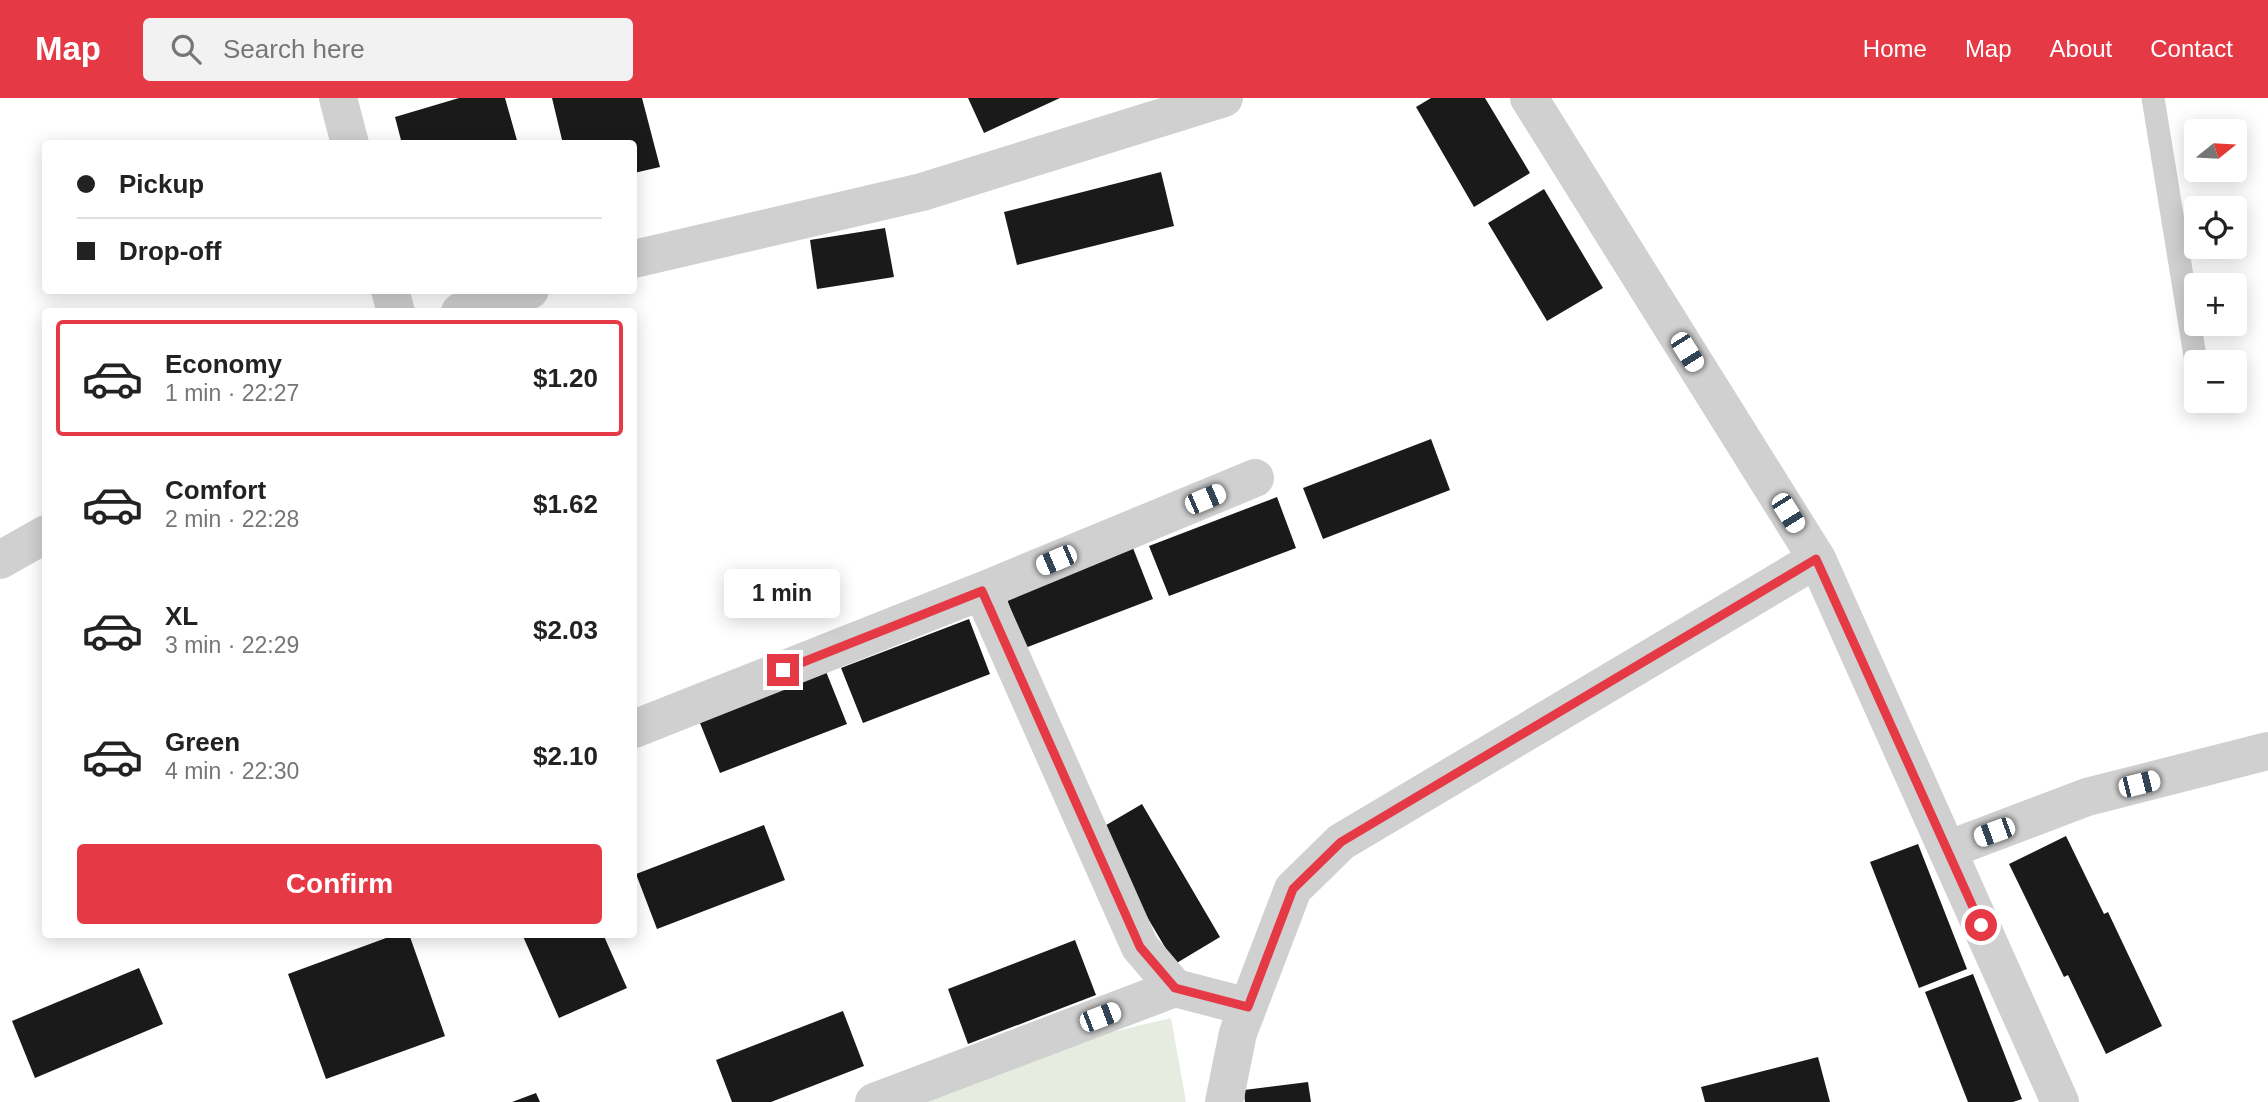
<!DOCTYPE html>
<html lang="en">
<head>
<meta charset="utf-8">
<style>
  body { margin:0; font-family:Helvetica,sans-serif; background:#f2f2f2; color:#222; height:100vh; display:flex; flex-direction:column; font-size:26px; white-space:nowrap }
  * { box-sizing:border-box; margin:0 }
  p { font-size:23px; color:#767676 }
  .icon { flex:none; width:38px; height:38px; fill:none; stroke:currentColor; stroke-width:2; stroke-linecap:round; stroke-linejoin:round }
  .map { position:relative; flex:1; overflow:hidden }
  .drawer { position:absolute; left:42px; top:210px; width:595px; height:630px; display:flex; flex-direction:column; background:#fff; border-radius:7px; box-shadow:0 4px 18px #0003 }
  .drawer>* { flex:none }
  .top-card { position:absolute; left:42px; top:42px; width:595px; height:154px; border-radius:7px; box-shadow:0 4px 18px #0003; display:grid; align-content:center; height:154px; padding:0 35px; background:#fff }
  .needle { width:46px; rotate:72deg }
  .controls { position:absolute; left:2184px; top:21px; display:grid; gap:14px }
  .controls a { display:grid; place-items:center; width:63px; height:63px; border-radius:7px; background:#fff; box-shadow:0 4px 18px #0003; font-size:35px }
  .end { position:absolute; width:32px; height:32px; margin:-16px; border:9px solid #e63946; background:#fff; box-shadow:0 0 0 4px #fff }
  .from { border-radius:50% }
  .bubble { position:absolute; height:49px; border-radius:7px; background:#fff; box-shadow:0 4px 18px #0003; font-size:23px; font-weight:800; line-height:49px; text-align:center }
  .car { position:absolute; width:21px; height:42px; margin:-21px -10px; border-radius:9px; box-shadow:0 0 5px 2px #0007; background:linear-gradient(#fff 24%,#345 0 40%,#fff 0 76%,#345 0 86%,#fff 0) }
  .top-card b { display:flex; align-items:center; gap:24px; height:66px; font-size:26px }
  .top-card b+b { border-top:2px solid #e0e0e0 }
  .top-card i { width:18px; height:18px; background:#222 }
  ul { padding:12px 0 0; list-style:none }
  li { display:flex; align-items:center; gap:21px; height:116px; margin:0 14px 10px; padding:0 21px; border:4px solid transparent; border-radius:7px }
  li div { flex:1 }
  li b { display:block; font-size:26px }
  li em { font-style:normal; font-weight:800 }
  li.active { border-color:#e63946 }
  li>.icon { width:63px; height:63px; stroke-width:1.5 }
  .action { display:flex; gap:14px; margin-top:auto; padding:14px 35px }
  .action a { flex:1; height:80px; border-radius:7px; background:#e63946; color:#fff; font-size:28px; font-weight:800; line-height:80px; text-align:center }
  header { display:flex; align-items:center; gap:42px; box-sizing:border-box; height:98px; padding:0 35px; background:#e63946; color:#fff }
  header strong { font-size:33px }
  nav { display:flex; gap:38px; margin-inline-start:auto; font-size:24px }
  .search { width:490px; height:63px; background:#f2f2f2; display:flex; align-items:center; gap:18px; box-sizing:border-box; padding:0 24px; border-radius:7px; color:#767676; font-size:26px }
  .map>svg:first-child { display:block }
</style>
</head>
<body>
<header>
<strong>Map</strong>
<div class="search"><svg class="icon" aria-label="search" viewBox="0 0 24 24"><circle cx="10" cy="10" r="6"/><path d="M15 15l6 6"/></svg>Search here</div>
<nav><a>Home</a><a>Map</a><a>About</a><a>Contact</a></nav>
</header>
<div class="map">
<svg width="2268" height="1004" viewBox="0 0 2268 1004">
  <rect width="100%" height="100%" fill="#fff"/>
  <!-- green -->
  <path fill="#e6ecdf" d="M 1171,920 L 1186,1004 L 916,1004 L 1036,952 Z"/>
  <!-- building -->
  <path fill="#1a1a1a" d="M 459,0 L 505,0 L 518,46 L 402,46 L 395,19 Z
    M 552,0 L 642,0 L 660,69 L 634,75 L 634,46 L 563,46 Z
    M 968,0 L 1060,0 L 984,35 Z
    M 1431,0 L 1485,0 L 1530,75 L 1474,109 L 1416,9 Z
    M 1161,74 L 1174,128 L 1017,167 L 1004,114 Z
    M 1544,91 L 1603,190 L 1547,223 L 1488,125 Z
    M 885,130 L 894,179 L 817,191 L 810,142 Z
    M 1431,341 L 1450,392 L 1323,441 L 1303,390 Z
    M 1277,399 L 1296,450 L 1169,498 L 1149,448 Z
    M 1133,450 L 1153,501 L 1025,550 L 1006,499 Z
    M 969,521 L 990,576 L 863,625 L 841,570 Z
    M 825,571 L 847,626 L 720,675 L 698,620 Z
    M 1142,706 L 1220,839 L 1175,866 L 1096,733 Z
    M 764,727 L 785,782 L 657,831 L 636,776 Z
    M 2066,738 L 2104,816 L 2108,814 L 2162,928 L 2106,956 L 2068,877 L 2064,879 L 2009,766 Z
    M 1918,746 L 1967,871 L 1919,890 L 1870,764 Z
    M 397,836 L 409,836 L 445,938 L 326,981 L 288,876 Z
    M 522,836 L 603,836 L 627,890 L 559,920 Z
    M 1075,842 L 1096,897 L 968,946 L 948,891 Z
    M 139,870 L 163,926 L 35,980 L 12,923 Z
    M 1973,876 L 2022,1001 L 2013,1004 L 1968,1004 L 1925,894 Z
    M 843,913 L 864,968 L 771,1004 L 732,1004 L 716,962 Z
    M 1818,959 L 1830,1004 L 1705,1004 L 1701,989 Z
    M 1308,984 L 1311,1004 L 1245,1004 L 1244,992 Z
    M 536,995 L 540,1004 L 512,1004 Z"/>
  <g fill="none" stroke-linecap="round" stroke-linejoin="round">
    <!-- service -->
    <path stroke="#d0d0d0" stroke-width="23" d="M 2153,0 L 2195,258"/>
    <!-- minor -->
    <path stroke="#d0d0d0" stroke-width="38" d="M 338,0 L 350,46
      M 1529,0 L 1817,461 L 2060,1004
      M 390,192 L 396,214
      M 634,631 L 982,493
      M 1947,752 L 2087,699 L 2268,653
      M 1248,909 L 1175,890 L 1140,849 L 982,493 L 1255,380
      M 874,1004 L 1175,890
      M 1224,1004 L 1238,935 L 1293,791 L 1341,744 L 1817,461"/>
    <!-- tertiary -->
    <path stroke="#d0d0d0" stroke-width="38" d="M 634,161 L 922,94 L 1224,0
      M 460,214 L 530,192
      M 0,462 L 46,436"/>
  </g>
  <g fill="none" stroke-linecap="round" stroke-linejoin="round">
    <!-- route -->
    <path stroke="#e63946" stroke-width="9" d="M 783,572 L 982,493 L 1140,849 L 1175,890 L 1248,909 L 1293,791 L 1341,744 L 1816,461 L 1981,827"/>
  </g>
</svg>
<div class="controls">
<a><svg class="needle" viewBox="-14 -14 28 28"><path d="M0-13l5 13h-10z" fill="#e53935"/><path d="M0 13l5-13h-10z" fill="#767676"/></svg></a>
<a><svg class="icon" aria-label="locate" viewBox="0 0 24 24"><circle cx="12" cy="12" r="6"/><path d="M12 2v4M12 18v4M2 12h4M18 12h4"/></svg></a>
<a>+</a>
<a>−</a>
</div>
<i class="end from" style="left:1981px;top:827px"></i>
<i class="end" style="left:783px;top:572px"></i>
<div class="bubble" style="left:724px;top:471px;width:116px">1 min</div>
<i class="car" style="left:1687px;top:254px;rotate:148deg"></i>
<i class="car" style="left:1205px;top:401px;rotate:67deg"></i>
<i class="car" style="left:1788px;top:415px;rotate:148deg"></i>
<i class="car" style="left:1056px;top:462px;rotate:247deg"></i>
<i class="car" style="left:2139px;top:686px;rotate:76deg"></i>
<i class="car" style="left:1994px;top:734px;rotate:250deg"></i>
<i class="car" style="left:1100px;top:919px;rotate:69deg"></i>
<div class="top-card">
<b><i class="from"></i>Pickup</b>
<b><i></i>Drop-off</b>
</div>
<section class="drawer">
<ul>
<li class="active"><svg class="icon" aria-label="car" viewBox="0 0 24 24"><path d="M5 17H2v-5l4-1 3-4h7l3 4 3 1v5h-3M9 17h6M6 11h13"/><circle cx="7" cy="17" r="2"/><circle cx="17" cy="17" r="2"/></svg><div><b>Economy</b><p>1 min · 22:27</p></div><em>$1.20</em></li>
<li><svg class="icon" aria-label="car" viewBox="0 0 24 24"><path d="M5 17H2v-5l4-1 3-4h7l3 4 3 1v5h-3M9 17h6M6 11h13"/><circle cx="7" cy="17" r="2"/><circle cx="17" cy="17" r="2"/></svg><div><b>Comfort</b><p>2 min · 22:28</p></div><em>$1.62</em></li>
<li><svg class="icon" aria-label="car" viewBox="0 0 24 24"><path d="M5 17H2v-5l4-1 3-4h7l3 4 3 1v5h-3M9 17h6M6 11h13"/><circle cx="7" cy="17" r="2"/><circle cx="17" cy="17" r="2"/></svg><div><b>XL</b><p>3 min · 22:29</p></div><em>$2.03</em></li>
<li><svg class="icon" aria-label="car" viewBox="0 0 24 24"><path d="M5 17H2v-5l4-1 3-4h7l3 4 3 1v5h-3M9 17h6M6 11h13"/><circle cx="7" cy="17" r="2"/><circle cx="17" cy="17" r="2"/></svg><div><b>Green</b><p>4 min · 22:30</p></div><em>$2.10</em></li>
</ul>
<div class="action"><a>Confirm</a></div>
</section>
</div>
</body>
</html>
